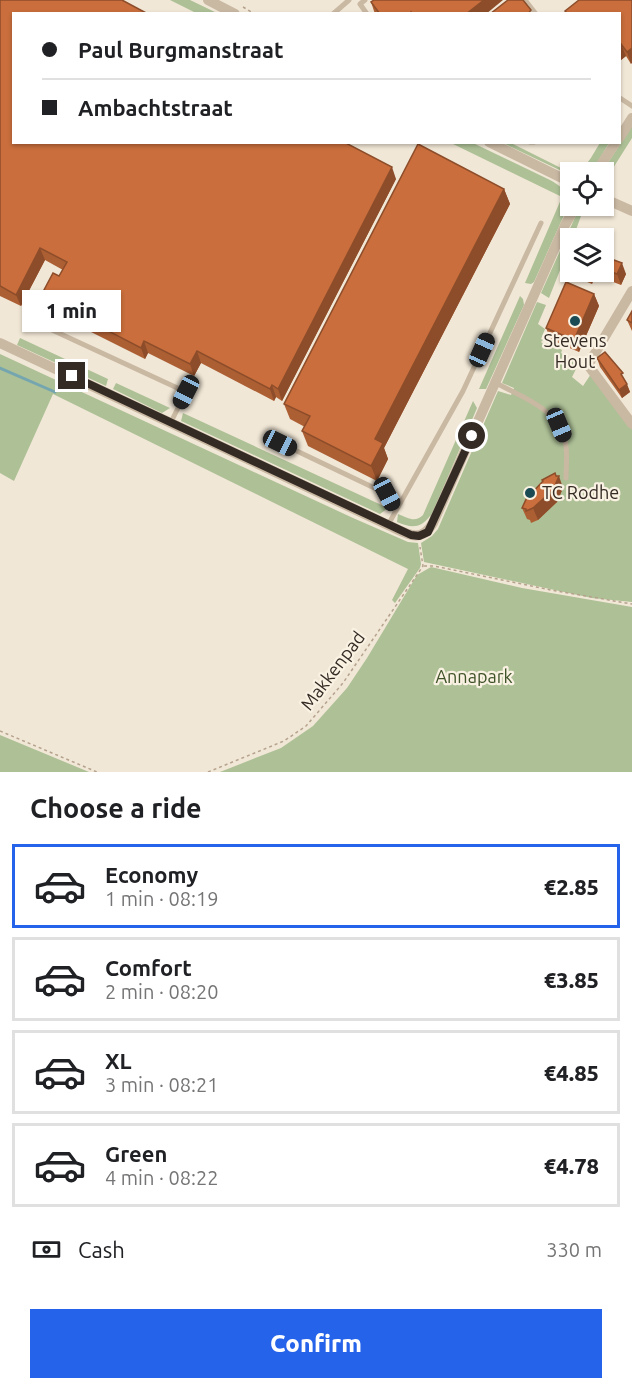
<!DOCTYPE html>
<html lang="en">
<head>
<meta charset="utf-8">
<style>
  body { margin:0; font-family:Ubuntu,sans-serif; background:#f2f2f2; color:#202124; height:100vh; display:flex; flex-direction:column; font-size:22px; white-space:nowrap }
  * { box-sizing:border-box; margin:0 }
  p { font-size:20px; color:#757577 }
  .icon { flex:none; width:33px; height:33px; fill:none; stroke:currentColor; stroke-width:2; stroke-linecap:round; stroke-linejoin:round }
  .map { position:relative; height:772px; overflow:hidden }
  .panel { display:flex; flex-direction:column; background:#fff; flex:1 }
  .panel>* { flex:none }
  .hud { position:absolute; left:12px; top:12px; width:609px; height:132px; border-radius:0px; box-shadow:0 2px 4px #0004; display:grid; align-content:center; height:132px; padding:0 30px; background:#fff }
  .tools { position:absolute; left:560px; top:162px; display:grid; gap:12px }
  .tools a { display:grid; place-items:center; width:54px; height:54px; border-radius:0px; background:#fff; box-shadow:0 2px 4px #0004; font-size:30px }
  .end { position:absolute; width:27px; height:27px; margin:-14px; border:8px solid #342b25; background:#fff; box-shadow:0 0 0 3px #fff }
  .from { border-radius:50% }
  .bubble { position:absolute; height:42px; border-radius:0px; background:#fff; box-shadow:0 2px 4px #0004; font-size:20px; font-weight:800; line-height:42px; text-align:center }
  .car { position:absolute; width:18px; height:36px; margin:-18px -9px; border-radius:8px; box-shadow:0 0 4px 2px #0007; background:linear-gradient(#222 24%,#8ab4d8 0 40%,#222 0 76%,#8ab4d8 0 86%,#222 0) }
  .hud b { display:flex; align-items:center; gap:21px; height:57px; font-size:22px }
  .hud b+b { border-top:2px solid #e0e0e0 }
  .hud i { width:15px; height:15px; background:#202124 }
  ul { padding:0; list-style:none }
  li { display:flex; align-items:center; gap:18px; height:84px; margin:0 12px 9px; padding:0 18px; border:3px solid #e0e0e0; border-radius:0px }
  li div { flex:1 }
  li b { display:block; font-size:22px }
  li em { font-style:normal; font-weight:800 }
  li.current { border-color:#2563eb }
  li>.icon { width:54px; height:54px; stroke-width:1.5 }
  h2 { padding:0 30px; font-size:27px; line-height:72px }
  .pay { display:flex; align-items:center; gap:15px; height:66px; padding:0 30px; font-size:22px }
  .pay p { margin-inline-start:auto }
  .primary-button { display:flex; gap:12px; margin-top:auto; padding:12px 30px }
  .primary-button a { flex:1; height:69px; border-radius:0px; background:#2563eb; color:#fff; font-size:24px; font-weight:800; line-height:69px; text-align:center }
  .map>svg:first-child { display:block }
</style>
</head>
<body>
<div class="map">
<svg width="632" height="772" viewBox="0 0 632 772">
  <rect width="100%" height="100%" fill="#f1e7d6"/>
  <!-- green -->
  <path fill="#adc096" d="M 170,0 L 190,0 L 217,13 L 196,13 Z
    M 632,126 L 632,138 L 603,184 L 602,172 Z
    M 451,143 L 473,143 L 550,180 C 559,185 569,191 567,203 L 569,204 L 534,282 L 531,284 L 525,283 L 562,197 Z
    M 503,143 L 511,143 L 565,170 C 586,174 590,158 600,143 L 609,143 L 592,171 L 587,172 L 570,172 L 570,175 Z
    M 577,213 L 581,216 L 573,238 L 570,238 L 570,245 L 549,298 L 541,293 Z
    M 520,296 L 523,299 L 524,305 L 486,389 L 479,389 Z
    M 537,302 L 546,305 L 538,324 L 545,329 L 541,339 L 543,340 L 541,342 L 545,345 L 548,342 L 562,350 L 561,353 L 579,363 L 572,377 L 583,386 L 591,374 L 632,427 L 632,602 L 592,598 L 424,562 L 421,543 L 432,536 L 438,529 L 498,391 L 511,395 L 514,388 L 502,383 Z
    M 20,338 L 108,379 L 106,386 L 17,345 Z
    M 0,354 L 353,518 L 408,542 L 418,543 L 421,564 L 420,568 L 395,603 L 392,600 L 408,569 L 53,394 L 14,481 L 0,473 Z
    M 116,383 L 170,408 L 162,413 L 113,389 Z
    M 473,401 L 477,408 L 431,517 L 430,516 C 420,529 411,528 397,522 L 398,514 C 408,518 415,523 423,515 Z
    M 183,413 L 388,508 L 380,514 L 181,421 Z
    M 431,567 L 522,588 L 632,607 L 632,772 L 220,772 L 281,748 L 313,726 L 347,688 L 367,658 L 417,575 Z
    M 0,735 L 89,772 L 0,772 Z"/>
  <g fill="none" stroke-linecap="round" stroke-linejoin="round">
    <!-- stream -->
    <path stroke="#75a6af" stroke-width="3" d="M 0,368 L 55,392"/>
    <!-- path -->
    <path stroke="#b5a28d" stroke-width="1.5" stroke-dasharray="3 3" stroke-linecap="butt" d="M 243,7 L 255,14
      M 424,566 L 434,566 L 551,590 L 632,604
      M 0,731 L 97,772
      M 208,772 L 284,741 L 306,726 L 343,683 L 423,566 L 420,547"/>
    <!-- lane -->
    <path stroke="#c9b8a2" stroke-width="5" d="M 365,0 L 360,4 L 367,14
      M 525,0 L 536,14
      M 333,14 L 349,0
      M 620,98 L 632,106
      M 530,142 L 534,142
      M 37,323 L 186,392 L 171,422
      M 496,383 C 522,397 557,408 565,441 C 568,452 566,466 566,478
      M 280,443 L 387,494 L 395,509
      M 388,525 L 463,391 L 541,223"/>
    <!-- street -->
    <path stroke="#c9b8a2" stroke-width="10" d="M 208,0 L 235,14
      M 620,137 L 632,118
      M 489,142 L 570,182
      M 596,172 L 616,142
      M 603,198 L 632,211
      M 632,291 L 588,365 L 632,424
      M 0,343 L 388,525 C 406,533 420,545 433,523 L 565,225 L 576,206"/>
  </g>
  <!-- wall -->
  <path fill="#ad5f34" d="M 0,0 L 14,14 L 396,179 L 282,401 L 276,397 L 274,401 L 201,363 L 194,376 L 148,353 L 145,359 L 91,332 L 87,322 L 48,302 L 44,290 L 59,276 L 63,270 L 45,260 L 21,306 L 0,296 Z
    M 631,0 L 631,64 L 626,56 L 621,60 L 620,58 L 620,14 L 566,14 L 565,11 Z
    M 371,2 L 486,14 L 375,14 Z
    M 504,189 L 510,204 L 384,448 L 388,459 L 377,481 L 308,446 L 302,431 L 305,427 L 290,419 L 284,404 Z
    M 570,238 L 570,272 L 603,272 L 603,245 L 605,251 L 603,256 L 626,274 L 621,285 L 595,275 L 592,284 L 565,273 L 561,262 Z
    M 594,294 L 599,306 L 579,352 L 551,340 L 546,328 Z
    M 632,311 L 632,331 L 627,320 Z
    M 597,358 L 625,381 L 630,392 L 622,398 L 600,367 Z
    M 542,480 L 563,488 L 557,502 L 538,520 L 531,523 L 530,520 L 527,519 L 522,508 L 530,495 L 542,482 Z"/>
  <!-- shaded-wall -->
  <path fill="#8d4d2a" d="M 484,0 L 503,0 L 486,14 L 466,14 Z
    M 621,44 L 626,56 L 621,60 L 620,56 L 620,46 Z
    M 632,48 L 632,63 L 631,64 L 627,52 Z
    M 392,167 L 396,179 L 282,401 L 278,389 Z
    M 504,189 L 510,204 L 384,448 L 388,459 L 377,481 L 371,466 L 375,439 Z
    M 40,248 L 45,260 L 21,306 L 16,295 Z
    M 622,263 L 626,274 L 621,285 L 617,274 Z
    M 588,273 L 588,272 L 594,272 L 595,275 L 592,284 Z
    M 594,294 L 599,306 L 579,352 L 574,340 Z
    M 144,341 L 148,353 L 145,359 L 141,348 Z
    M 197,351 L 201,363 L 194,376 L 190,364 Z
    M 627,384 L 630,392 L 622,398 L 619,390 Z
    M 272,385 L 276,397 L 274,401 L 270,389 Z
    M 559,476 L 563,488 L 557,502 L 538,520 L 533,508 Z"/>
  <!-- building -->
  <path fill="#c96e3c" stroke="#8d4d2a" stroke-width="1.5" d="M 0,0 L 122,0 L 148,14 L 14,14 L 14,142 L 344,142 L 392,167 L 278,389 L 272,385 L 270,389 L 197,351 L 190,364 L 144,341 L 141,348 L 87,320 L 90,313 L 44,290 L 53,273 L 59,276 L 67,262 L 40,248 L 16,295 L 0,286 Z
    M 374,0 L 484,0 L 466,14 L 412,14 L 411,12 L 410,14 L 380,14 L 371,2 Z
    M 508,0 L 523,0 L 531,10 L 528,14 L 490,14 Z
    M 579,0 L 631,0 L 632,1 L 632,48 L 627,52 L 621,44 L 620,46 L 620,14 L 568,14 L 565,11 Z
    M 418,144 L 504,189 L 375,439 L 383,443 L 371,466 L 302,431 L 310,416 L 284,404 Z
    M 574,229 L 598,238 L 570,238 L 570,265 L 561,262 Z
    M 603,256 L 622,263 L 617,274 L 603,269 Z
    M 566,282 L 594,294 L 574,340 L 546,328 Z
    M 632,311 L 632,323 L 627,320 Z
    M 605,352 L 623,373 L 621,374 L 627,384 L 619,390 L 597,358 Z
    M 555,473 L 556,476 L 559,476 L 553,490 L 533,508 L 526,511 L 526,509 L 522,508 L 529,493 L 530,495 L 543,481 L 542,480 Z"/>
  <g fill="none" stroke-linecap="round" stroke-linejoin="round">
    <!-- route -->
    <path stroke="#342b25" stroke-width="8" d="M 72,376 L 411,535 L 419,536 L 428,532 L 472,436"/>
  </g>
  <!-- markers -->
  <g fill="#1a4b55" stroke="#f9f1e2" stroke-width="2">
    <circle cx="575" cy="321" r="6"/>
    <circle cx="530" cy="493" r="6"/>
  </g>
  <g text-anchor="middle" stroke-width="4.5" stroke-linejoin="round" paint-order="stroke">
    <!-- poi labels -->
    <g font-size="18" fill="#342b25" stroke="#f9f1e2">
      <text x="575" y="347">Stevens<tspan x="575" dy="21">Hout</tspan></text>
      <text x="542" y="499" text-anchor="start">TC Rodhe</text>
    </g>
    <!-- street labels -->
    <g font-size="18" fill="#342b25" stroke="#f9f1e2">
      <text transform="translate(333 671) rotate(-53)" y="6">Makkenpad</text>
    </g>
    <!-- park labels -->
    <g font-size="18" fill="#3e5228" stroke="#f9f1e2">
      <text x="474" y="683">Annapark</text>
    </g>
  </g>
</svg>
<div class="tools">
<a><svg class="icon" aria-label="locate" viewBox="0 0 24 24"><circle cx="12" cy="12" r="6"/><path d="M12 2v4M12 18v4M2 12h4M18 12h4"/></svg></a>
<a><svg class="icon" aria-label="layers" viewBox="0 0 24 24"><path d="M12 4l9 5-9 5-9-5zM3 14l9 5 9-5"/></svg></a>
</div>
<i class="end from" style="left:472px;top:436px"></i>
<i class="end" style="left:72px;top:376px"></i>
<div class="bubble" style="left:22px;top:290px;width:99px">1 min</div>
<i class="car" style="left:482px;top:350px;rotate:24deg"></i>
<i class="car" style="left:186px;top:392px;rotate:207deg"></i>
<i class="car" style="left:559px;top:425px;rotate:157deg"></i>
<i class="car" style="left:280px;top:443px;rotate:116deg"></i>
<i class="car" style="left:387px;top:494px;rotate:152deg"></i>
<div class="hud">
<b><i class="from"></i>Paul Burgmanstraat</b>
<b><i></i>Ambachtstraat</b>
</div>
</div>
<section class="panel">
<h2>Choose a ride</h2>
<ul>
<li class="current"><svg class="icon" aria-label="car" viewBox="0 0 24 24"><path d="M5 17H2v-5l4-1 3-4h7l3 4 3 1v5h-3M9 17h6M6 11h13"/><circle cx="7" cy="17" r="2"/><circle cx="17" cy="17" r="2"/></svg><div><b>Economy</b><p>1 min · 08:19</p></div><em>€2.85</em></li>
<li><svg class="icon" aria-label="car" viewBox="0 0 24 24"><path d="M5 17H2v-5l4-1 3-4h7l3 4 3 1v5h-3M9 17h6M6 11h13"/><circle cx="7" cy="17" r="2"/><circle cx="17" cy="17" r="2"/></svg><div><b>Comfort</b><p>2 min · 08:20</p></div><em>€3.85</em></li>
<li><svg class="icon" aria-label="car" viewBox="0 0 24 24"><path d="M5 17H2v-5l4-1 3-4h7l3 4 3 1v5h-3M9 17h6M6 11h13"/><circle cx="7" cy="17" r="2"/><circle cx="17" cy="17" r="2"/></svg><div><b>XL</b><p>3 min · 08:21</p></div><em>€4.85</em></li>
<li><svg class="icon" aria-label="car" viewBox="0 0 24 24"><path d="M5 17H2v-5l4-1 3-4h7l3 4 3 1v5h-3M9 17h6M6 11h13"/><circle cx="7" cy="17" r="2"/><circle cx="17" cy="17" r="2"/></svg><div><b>Green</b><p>4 min · 08:22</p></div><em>€4.78</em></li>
</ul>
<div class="pay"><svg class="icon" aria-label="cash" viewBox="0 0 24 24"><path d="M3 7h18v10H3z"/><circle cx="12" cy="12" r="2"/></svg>Cash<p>330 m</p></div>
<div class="primary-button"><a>Confirm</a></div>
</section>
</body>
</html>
